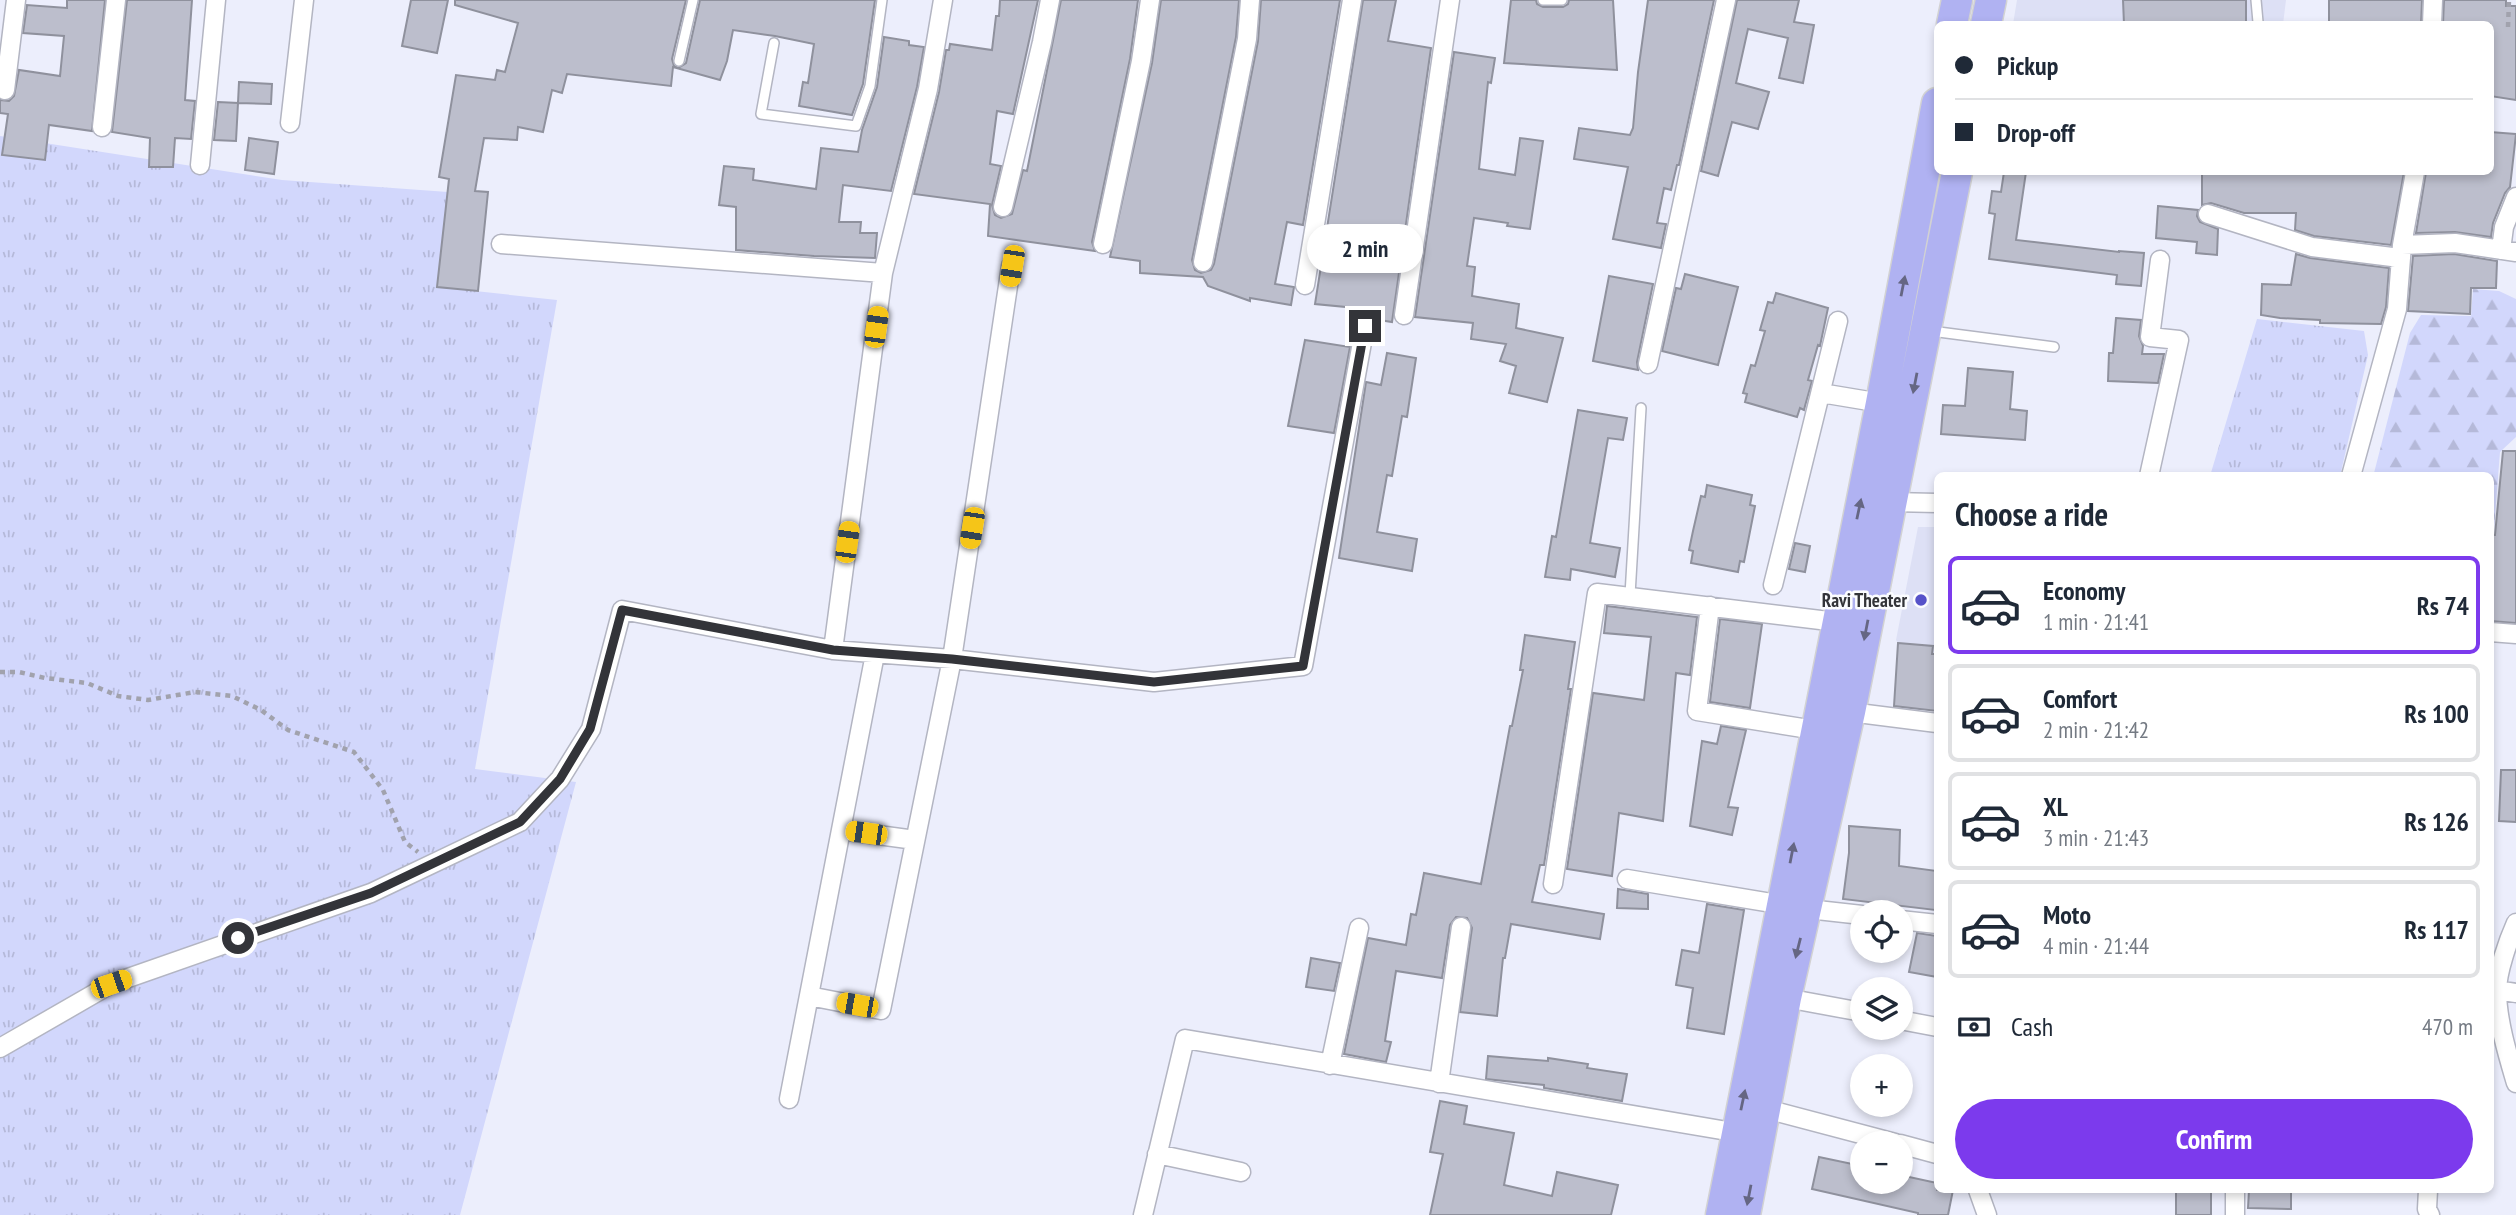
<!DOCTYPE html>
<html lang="en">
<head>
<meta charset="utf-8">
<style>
  body { margin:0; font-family:"PT Sans Narrow",sans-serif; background:#f6f6f7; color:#1f2937; height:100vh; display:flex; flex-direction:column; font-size:26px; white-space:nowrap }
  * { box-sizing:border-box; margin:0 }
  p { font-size:23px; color:#747a83 }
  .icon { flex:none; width:38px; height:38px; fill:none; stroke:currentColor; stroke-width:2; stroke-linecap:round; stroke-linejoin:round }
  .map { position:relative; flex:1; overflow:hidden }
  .sheet { position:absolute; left:1934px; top:472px; width:560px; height:721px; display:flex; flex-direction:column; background:#fff; border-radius:10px; box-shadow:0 4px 10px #0003 }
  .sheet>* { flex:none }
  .hud { position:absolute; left:1934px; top:21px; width:560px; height:154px; border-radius:10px; box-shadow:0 4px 10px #0003; display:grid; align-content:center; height:154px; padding:0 21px; background:#fff }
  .tools { position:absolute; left:1850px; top:900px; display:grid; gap:14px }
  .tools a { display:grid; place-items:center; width:63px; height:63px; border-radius:50%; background:#fff; box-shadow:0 4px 10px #0003; font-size:35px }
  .end { position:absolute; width:32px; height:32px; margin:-16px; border:9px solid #333439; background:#fff; box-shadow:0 0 0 4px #fff }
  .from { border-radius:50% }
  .bubble { position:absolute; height:49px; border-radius:24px; background:#fff; box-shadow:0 4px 10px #0003; font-size:23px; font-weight:700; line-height:49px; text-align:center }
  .car { position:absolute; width:21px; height:42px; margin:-21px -10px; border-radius:9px; box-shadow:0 0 5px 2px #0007; background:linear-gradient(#f5c518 24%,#345 0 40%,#f5c518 0 76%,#345 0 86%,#f5c518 0) }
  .hud b { display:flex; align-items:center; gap:24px; height:66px; font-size:26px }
  .hud b+b { border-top:2px solid #e0e1e3 }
  .hud i { width:18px; height:18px; background:#1f2937 }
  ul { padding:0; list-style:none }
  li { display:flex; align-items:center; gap:21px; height:98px; margin:0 14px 10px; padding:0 7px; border:4px solid #e0e1e3; border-radius:10px }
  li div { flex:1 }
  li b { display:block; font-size:26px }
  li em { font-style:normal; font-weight:700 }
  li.current { border-color:#7c3aed }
  li>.icon { width:63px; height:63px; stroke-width:1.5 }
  h2 { padding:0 21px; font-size:32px; line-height:84px }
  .pay { display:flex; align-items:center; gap:18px; height:77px; padding:0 21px; font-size:26px }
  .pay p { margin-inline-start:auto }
  .cta { display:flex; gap:14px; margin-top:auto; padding:14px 21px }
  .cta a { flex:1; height:80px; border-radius:42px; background:#7c3aed; color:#fff; font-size:28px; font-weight:700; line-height:80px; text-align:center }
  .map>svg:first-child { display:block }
</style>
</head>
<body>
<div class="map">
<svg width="2516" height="1215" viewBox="0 0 2516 1215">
  <defs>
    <pattern id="grass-tufts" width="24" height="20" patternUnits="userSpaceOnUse" patternTransform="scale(1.75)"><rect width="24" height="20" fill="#d2d7fc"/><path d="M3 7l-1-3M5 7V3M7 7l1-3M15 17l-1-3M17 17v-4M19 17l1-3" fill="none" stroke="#b5b9d9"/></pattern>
    <pattern id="forest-firs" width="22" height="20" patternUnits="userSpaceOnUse" patternTransform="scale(1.75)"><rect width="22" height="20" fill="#d2d7fc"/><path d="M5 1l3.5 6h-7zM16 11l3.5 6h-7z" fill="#b5b9d9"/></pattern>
  </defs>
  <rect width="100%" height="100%" fill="#eceefc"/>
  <!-- built -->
  <path fill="#dde0f5" d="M 2017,0 L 2286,0 L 2283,24 L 2013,24 Z
    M 1918,527 L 1937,527 L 1937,711 L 1894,709 L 1898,643 L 1896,640 Z"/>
  <!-- grass -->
  <path fill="url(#grass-tufts)" d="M 0,136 L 282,180 L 448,192 L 438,287 L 557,300 L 475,769 L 576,782 L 460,1215 L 0,1215 Z
    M 2257,319 L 2364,331 L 2368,355 L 2340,476 L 2210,476 Z"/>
  <!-- forest -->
  <path fill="url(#forest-firs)" d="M 2473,289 L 2499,291 L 2516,299 L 2516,437 L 2500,452 L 2494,528 L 2490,528 L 2490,476 L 2413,476 L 2374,473 L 2410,333 L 2421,315 L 2471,316 Z"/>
  <!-- building -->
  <path fill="#bcbecc" stroke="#8f919d" stroke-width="2" d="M 67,0 L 105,0 L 92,131 L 49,125 L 45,160 L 2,155 L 8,114 L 0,113 L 0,100 L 9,101 L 14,96 L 19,70 L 60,76 L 64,36 L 23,33 L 27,5 L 67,8 Z
    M 127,0 L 192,0 L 185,100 L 195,101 L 191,139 L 175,138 L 173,167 L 149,167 L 150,138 L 112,132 Z
    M 411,0 L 448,0 L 437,53 L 402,46 Z
    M 455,0 L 686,0 L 672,59 L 674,66 L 678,68 L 686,63 L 700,0 L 875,0 L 863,84 L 852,115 L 799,106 L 803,82 L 808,83 L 814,44 L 775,36 L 733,30 L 727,61 L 720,80 L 673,67 L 671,86 L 567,74 L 562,93 L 552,90 L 543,132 L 518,127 L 517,140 L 484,138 L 475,191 L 488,192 L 478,291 L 437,287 L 449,179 L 439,177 L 456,75 L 495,80 L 497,70 L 505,72 L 518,23 L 455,5 Z
    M 1000,0 L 1038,0 L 1013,114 L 997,111 L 990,164 L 1001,166 L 992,205 L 995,215 L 1001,218 L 1012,214 L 1023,170 L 1027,171 L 1061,0 L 1138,0 L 1130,59 L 1092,242 L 1095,251 L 988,236 L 990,204 L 914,194 L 939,92 L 946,50 L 949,50 L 950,44 L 992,50 L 996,16 L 999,16 Z
    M 1161,0 L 1239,0 L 1236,37 L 1192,260 L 1195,270 L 1201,273 L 1211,270 L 1214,264 L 1258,41 L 1261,0 L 1340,0 L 1303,225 L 1287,222 L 1275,284 L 1294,287 L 1291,305 L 1250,298 L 1250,301 L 1208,286 L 1203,277 L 1140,273 L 1140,261 L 1110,257 L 1152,63 Z
    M 1363,0 L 1396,0 L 1388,41 L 1431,48 L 1392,322 L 1373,319 L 1366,315 L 1355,316 L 1356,308 L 1315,304 Z
    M 1511,0 L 1536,0 L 1537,4 L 1543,7 L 1563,7 L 1568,4 L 1569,0 L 1613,0 L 1617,70 L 1504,63 Z
    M 1648,0 L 1714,0 L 1679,165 L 1677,165 L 1671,190 L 1664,188 L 1657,223 L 1666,224 L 1661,248 L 1613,239 L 1628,167 L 1574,159 L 1579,128 L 1630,135 L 1633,128 L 1638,72 Z
    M 1737,0 L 1799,0 L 1794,22 L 1814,25 L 1803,83 L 1779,78 L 1788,38 L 1748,29 L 1736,83 L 1769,92 L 1758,129 L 1732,122 L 1718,176 L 1701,171 Z
    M 2123,0 L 2246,0 L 2246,22 L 2124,24 Z
    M 2329,0 L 2422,0 L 2421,24 L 2329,24 Z
    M 2444,0 L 2506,0 L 2506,6 L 2516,6 L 2516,100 L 2490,96 L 2490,24 L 2443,24 Z
    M 884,37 L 909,41 L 909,45 L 924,47 L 917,87 L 891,191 L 843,185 L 839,222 L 861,222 L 860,233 L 877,233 L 875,258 L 814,256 L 736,250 L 736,207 L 719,205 L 724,166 L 754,169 L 753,180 L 816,189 L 821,148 L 858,152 L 862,130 L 877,87 Z
    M 1454,52 L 1495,58 L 1491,83 L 1488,82 L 1479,169 L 1515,175 L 1520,138 L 1543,141 L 1530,229 L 1507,226 L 1508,223 L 1474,218 L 1467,266 L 1475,267 L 1472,296 L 1519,304 L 1516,328 L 1563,338 L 1547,402 L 1509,393 L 1516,366 L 1500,361 L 1506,344 L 1471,339 L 1473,323 L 1415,317 Z
    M 239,82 L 272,84 L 271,104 L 238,103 Z
    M 218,102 L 238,103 L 236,141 L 214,140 Z
    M 2490,132 L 2516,134 L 2510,187 L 2505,193 L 2493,223 L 2491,237 L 2455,232 L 2416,233 L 2426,172 L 2490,172 Z
    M 249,138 L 278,142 L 274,174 L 245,170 Z
    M 2004,172 L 2026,172 L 2016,240 L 2119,252 L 2119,251 L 2144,253 L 2141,286 L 2116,284 L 2117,275 L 1989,259 L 1995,214 L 1989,213 L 1992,191 L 2001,192 Z
    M 2202,172 L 2404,172 L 2391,245 L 2314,236 L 2295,230 L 2296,213 L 2244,213 L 2211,203 L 2202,205 Z
    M 2158,206 L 2198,210 L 2197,216 L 2200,222 L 2218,229 L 2217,255 L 2196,253 L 2197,242 L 2156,238 Z
    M 2296,254 L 2310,258 L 2389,268 L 2386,307 L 2381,324 L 2320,323 L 2320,320 L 2280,318 L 2261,315 L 2262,284 L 2291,285 Z
    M 2454,254 L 2497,261 L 2496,288 L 2471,288 L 2470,314 L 2408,311 L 2413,256 Z
    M 1685,274 L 1738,287 L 1718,365 L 1662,351 L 1676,288 L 1681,289 Z
    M 1609,276 L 1653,284 L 1637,362 L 1638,370 L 1593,361 Z
    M 1776,293 L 1828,308 L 1820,346 L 1818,345 L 1808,380 L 1812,381 L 1805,406 L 1804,410 L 1800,408 L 1797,417 L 1745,402 L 1747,394 L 1743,393 L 1751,365 L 1755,366 L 1765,331 L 1760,330 L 1768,302 L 1773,303 Z
    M 2116,318 L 2141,320 L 2139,336 L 2143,346 L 2142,354 L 2164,354 L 2158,383 L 2108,381 L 2109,353 L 2113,353 Z
    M 1305,340 L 1350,347 L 1334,433 L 1288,426 Z
    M 1387,353 L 1416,358 L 1407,417 L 1402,416 L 1392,476 L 1387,475 L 1377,532 L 1417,539 L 1412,571 L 1339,558 L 1366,382 L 1381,385 Z
    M 1968,368 L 2013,372 L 2010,409 L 2027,411 L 2025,440 L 1941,434 L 1943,405 L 1965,406 Z
    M 1578,410 L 1627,418 L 1623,440 L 1608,438 L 1590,543 L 1620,548 L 1615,577 L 1571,569 L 1570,580 L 1545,577 L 1552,536 L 1556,537 Z
    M 2503,451 L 2516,451 L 2516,623 L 2490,621 L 2490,535 L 2495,535 Z
    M 1707,485 L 1752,495 L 1750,505 L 1755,506 L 1744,562 L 1740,561 L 1738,572 L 1691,563 L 1693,551 L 1689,550 L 1693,531 L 1701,496 L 1705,497 Z
    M 1795,543 L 1810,546 L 1805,572 L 1789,569 Z
    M 1607,606 L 1697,617 L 1690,675 L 1676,673 L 1663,821 L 1619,813 L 1612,876 L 1567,869 L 1593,693 L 1644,700 L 1651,637 L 1604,633 Z
    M 1720,619 L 1762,624 L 1750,708 L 1710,702 Z
    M 1525,635 L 1575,642 L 1568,689 L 1571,689 L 1544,865 L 1540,865 L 1532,902 L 1604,914 L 1600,939 L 1511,924 L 1505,958 L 1503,958 L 1497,1016 L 1460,1012 L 1472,928 L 1467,918 L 1456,917 L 1450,925 L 1442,978 L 1396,971 L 1385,1041 L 1391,1042 L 1386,1062 L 1344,1054 L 1368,938 L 1406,945 L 1411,914 L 1416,915 L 1424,873 L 1481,884 L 1510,726 L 1512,726 L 1523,670 L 1520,670 Z
    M 1898,643 L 1933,646 L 1932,654 L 1937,654 L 1937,711 L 1894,706 Z
    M 1721,726 L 1746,730 L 1728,807 L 1738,808 L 1732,835 L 1690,826 L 1702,741 L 1717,744 Z
    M 2501,770 L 2516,770 L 2516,822 L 2499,821 Z
    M 1849,826 L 1900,830 L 1899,866 L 1937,871 L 1935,910 L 1843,899 L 1849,853 Z
    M 1618,889 L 1648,894 L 1648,909 L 1617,908 Z
    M 1707,904 L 1744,910 L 1724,1034 L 1687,1028 L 1693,988 L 1676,985 L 1682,950 L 1699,953 Z
    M 1917,933 L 1937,936 L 1937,977 L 1909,972 Z
    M 1311,958 L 1340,963 L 1334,991 L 1306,987 Z
    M 1488,1056 L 1548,1061 L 1548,1058 L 1588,1064 L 1587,1068 L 1627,1074 L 1622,1101 L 1544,1088 L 1544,1085 L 1486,1079 Z
    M 1440,1101 L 1467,1106 L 1464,1124 L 1514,1133 L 1504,1185 L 1552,1196 L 1557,1172 L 1618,1185 L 1611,1215 L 1430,1215 L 1443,1154 L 1430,1152 Z
    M 1819,1157 L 1862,1166 L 1862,1181 L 1900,1181 L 1900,1175 L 1937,1183 L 1937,1190 L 1953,1190 L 1948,1215 L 1918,1215 L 1918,1213 L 1812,1189 Z
    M 2176,1190 L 2211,1190 L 2211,1215 L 2176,1215 Z
    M 2249,1190 L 2291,1190 L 2291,1209 L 2248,1208 Z"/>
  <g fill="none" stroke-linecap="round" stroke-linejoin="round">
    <!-- lane casing -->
    <g stroke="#b3b5c2" stroke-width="12">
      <path id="lane" d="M 1543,0 L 1562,0
        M 2256,0 L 2258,22
        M 774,43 L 761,114 L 856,126 L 870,86 L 882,0
        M 679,61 L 693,0
        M 1931,331 L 2054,347
        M 1630,595 L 1641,408"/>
    </g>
    <!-- street casing -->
    <g stroke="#b3b5c2" stroke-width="21">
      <path id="street" d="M 2432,24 L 2433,0
        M 5,90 L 16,0
        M 290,123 L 304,0
        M 102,127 L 116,0
        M 200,165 L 216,0
        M 1003,207 L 1042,42 L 1050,0
        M 2208,214 L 2312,247 L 2400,258
        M 501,244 L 883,273
        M 1103,244 L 1141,61 L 1150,0
        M 2402,245 L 2455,243 L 2516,252
        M 2501,250 L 2504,227 L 2516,197
        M 1203,262 L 1247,39 L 1250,0
        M 1305,285 L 1352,0
        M 1404,315 L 1450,0
        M 1648,364 L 1726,0
        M 1821,393 L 1881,403
        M 2149,476 L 2179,340 L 2150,337 L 2160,260
        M 2351,476 L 2397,309 L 2402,245 L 2415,172
        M 1891,502 L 1937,503
        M 1773,585 L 1838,321
        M 1710,606 L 1697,711 L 1815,730
        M 2490,632 L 2516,634
        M 833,650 L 883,273 L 928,89 L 943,0
        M 1850,712 L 1937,723
        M 841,830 L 915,840
        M 1627,879 L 1808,909 L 1862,915
        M 1553,884 L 1597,593 L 1837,622
        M 1900,920 L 1937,924
        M 2516,923 C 2508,941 2497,972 2497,991 C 2497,1020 2508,1056 2516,1083
        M 2497,990 L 2516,993
        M 809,996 L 881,1010 L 952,659 L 1011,266
        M 1786,998 L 1862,1012
        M 1900,1020 L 1937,1027
        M 0,1048 L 111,984 L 371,893 L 520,822 L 560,779 L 591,729 L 622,610 L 833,650 L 952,659 L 1154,682 L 1303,666 L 1365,326
        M 1330,1065 L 1359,928
        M 1439,1083 L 1461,927
        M 789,1099 L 875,654
        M 1766,1109 L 1895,1143
        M 1900,1144 L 1937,1154
        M 1157,1154 L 1241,1172
        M 1978,1190 L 1987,1215
        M 2428,1190 L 2427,1209 L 2430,1215
        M 1143,1215 L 1185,1039 L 1745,1134
        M 2235,1215 L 2235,1190"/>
    </g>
    <!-- primary casing -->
    <g stroke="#d2d2d3" stroke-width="33">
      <path id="primary" d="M 1952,24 L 1957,0
        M 1986,24 L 1991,0
        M 1721,1215 L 1881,403 L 1937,103
        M 1745,1215 L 1786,998 L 1850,712 L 1957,172"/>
    </g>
    <!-- path -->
    <path stroke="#a1a2ad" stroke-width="4.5" stroke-dasharray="5 5" stroke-linecap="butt" d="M 2508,27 L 2509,0
      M 0,672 L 19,672 L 45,678 L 87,683 L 118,696 L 148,700 L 195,692 L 232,696 L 261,710 L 288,730 L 354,752 L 383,790 L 405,842 L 418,852"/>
    <!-- lane -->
    <use href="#lane" stroke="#fff" stroke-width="9"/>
    <!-- street -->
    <use href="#street" stroke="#fff" stroke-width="18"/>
    <!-- primary -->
    <use href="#primary" stroke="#b0b2f2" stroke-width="30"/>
  </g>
  <!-- one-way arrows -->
  <defs><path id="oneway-solid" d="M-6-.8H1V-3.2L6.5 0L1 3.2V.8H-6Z" transform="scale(1.75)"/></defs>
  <g fill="#656683">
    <use href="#oneway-solid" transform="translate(1903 286) rotate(-79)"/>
    <use href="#oneway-solid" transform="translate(1915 383) rotate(101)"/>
    <use href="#oneway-solid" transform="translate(1859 509) rotate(-78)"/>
    <use href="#oneway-solid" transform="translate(1866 630) rotate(101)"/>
    <use href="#oneway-solid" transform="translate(1792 853) rotate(-79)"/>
    <use href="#oneway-solid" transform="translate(1798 948) rotate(104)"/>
    <use href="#oneway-solid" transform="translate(1743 1100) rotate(-78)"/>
    <use href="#oneway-solid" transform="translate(1749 1195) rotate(101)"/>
  </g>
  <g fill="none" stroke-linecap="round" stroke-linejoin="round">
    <!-- route -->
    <path stroke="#333439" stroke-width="9" d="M 238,938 L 371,893 L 520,822 L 560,779 L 590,729 L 622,610 L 833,650 L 952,659 L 1154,682 L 1303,666 L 1365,326"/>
  </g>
  <!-- markers -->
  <circle fill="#5652c9" stroke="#fbfcff" stroke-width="2.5" cx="1921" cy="600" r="7"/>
  <g text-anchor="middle" stroke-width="5" stroke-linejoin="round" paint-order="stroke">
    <!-- poi labels -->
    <g font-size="19" font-weight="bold" fill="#333439" stroke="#fbfcff" text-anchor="end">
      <text x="1907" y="607">Ravi Theater</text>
    </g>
  </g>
</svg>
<div class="tools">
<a><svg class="icon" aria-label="locate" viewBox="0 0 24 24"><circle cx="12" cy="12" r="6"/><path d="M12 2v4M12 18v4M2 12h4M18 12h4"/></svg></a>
<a><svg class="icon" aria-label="layers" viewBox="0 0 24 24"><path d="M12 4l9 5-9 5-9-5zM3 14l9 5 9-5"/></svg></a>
<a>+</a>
<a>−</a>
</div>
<i class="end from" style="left:238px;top:938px"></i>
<i class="end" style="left:1365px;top:326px"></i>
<div class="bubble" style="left:1307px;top:224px;width:116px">2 min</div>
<i class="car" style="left:1012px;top:266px;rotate:189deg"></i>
<i class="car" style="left:876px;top:327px;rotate:8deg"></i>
<i class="car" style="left:972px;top:528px;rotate:189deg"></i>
<i class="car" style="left:847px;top:542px;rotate:8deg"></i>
<i class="car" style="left:866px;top:833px;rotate:278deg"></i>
<i class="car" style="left:111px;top:984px;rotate:71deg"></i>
<i class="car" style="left:857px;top:1005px;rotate:280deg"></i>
<div class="hud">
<b><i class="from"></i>Pickup</b>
<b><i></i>Drop-off</b>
</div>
<section class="sheet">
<h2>Choose a ride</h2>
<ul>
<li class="current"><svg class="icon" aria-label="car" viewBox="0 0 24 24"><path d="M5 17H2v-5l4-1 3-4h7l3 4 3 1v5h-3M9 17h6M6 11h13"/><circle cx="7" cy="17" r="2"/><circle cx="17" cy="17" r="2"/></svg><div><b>Economy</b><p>1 min · 21:41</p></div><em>Rs 74</em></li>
<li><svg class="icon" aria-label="car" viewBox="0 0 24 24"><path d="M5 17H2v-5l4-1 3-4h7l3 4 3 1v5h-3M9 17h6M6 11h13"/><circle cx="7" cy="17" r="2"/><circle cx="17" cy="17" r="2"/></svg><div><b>Comfort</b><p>2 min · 21:42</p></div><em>Rs 100</em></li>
<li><svg class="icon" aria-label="car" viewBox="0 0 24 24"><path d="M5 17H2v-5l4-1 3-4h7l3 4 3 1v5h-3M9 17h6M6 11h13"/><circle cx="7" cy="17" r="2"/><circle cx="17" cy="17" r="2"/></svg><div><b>XL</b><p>3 min · 21:43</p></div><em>Rs 126</em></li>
<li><svg class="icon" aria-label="car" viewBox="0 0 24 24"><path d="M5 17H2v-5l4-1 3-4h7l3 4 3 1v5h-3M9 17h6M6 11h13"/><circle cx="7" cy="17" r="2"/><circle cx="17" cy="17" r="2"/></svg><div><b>Moto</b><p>4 min · 21:44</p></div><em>Rs 117</em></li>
</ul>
<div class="pay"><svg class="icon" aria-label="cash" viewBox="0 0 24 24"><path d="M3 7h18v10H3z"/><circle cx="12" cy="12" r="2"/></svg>Cash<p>470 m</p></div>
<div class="cta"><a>Confirm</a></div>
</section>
</div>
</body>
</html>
